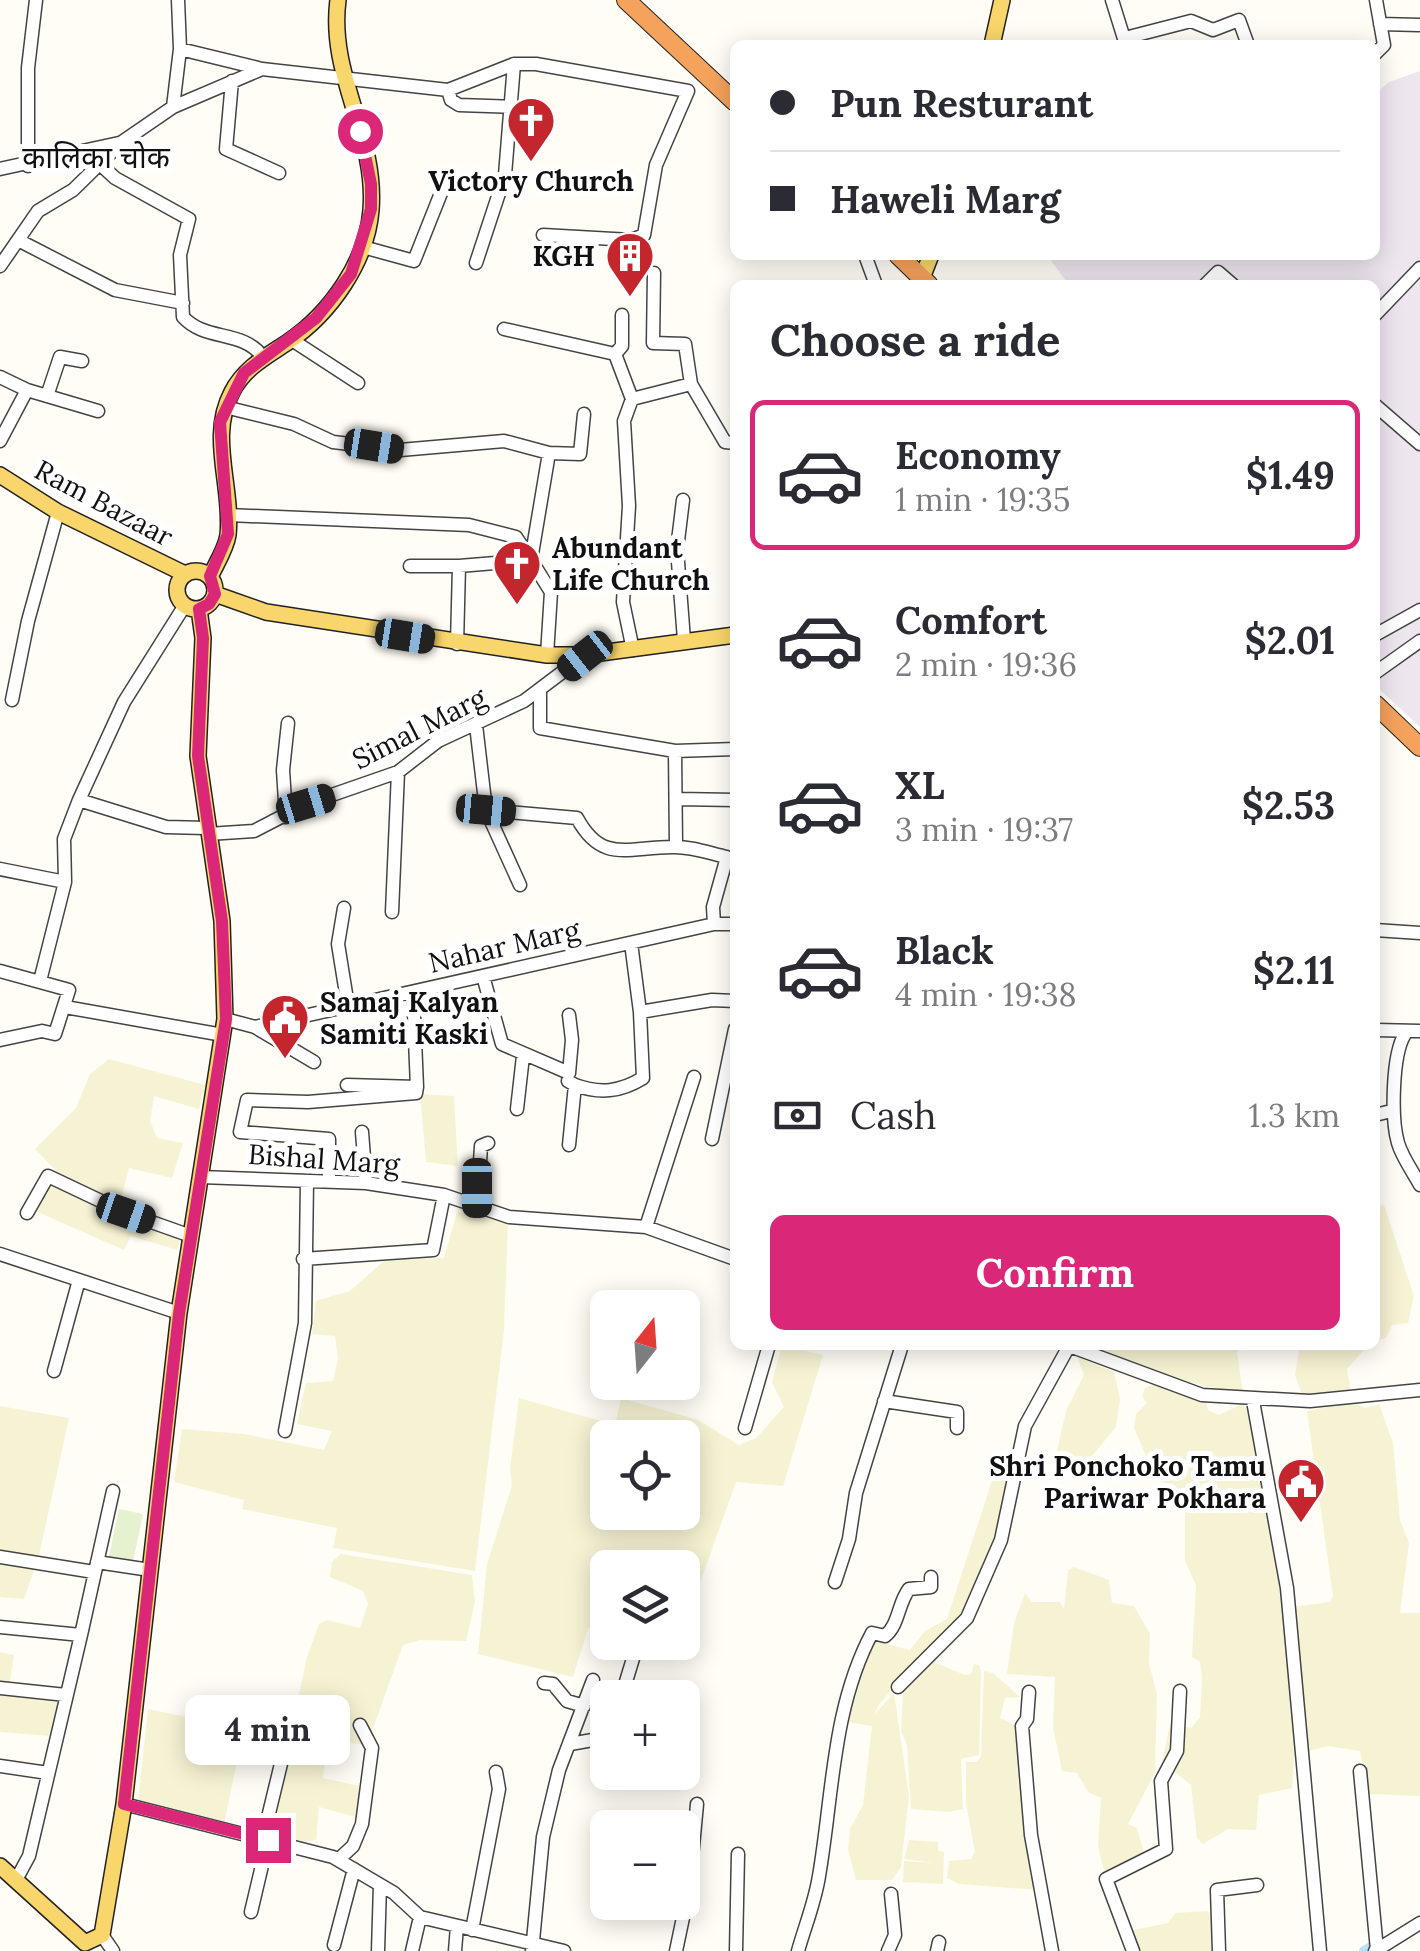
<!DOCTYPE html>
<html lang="en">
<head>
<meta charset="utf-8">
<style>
  body { margin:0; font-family:Lora,"Noto Sans Devanagari",serif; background:#f7f7f7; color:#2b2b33; height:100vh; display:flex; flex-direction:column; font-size:38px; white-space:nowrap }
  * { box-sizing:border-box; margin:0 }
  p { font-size:32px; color:#7c7c81 }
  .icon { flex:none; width:55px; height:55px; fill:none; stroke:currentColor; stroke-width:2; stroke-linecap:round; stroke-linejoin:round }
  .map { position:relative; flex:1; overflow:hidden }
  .side { position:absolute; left:730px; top:280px; width:650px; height:1070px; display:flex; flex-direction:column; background:#fff; border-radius:15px; box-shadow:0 5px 25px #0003 }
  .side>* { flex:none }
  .top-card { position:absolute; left:730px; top:40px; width:650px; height:220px; border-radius:15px; box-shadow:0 5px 25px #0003; display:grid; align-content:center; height:220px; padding:0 40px; background:#fff }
  .needle { width:65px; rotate:17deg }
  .buttons { position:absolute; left:590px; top:1290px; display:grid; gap:20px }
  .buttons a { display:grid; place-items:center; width:110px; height:110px; border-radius:15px; background:#fff; box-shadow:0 5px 25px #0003; font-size:50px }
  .end { position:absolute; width:45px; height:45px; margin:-22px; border:12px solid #db2777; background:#fff; box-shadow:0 0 0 5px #fff }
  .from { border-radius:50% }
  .bubble { position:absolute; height:70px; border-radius:15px; background:#fff; box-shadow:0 5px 25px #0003; font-size:32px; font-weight:700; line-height:70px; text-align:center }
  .car { position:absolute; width:30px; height:60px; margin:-30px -15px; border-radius:12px; box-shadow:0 0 8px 2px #0007; background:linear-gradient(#222 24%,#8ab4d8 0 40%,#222 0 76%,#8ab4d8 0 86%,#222 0) }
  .top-card b { display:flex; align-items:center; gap:35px; height:95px; font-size:38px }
  .top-card b+b { border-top:2px solid #e1e1e2 }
  .top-card i { width:25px; height:25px; background:#2b2b33 }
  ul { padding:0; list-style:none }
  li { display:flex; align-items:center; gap:30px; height:150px; margin:0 20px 15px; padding:0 20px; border:5px solid transparent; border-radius:15px }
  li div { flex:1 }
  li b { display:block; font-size:38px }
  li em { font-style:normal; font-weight:700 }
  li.on { border-color:#db2777 }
  li>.icon { width:90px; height:90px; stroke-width:1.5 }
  h2 { padding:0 40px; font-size:45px; line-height:120px }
  .pay { display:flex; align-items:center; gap:25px; height:110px; padding:0 40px; font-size:38px }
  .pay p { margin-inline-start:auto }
  .button { display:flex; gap:20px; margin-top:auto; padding:20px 40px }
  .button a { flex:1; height:115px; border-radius:15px; background:#db2777; color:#fff; font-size:40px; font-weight:700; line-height:115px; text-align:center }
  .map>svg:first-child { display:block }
</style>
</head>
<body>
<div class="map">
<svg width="1420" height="1951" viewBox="0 0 1420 1951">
  <rect width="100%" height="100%" fill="#fffdf5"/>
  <!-- industrial -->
  <path fill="#eee6ef" d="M 1420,71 L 1420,638 L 1375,666 L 1375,285 L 1069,285 L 1047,255 L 1375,255 L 1375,94 L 1389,82 Z
    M 1420,646 L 1420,727 L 1375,685 L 1375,678 Z"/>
  <!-- farmland -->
  <path fill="#f6f3d4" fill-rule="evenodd" d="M 109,1059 L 205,1085 L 199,1109 L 154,1096 L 150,1121 L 157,1138 L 183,1143 L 172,1178 L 129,1168 L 119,1206 L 65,1180 L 35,1149 L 76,1108 L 90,1074 Z
    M 420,1094 L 454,1096 L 458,1166 L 426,1162 Z
    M 49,1183 L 181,1237 L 177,1250 L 131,1236 L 124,1250 L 40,1213 L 34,1210 Z
    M 1384,1205 L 1414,1296 L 1408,1323 L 1392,1325 L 1386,1338 L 1375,1341 L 1375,1208 Z
    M 457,1212 L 508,1223 L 504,1330 L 475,1571 L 333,1548 L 337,1528 L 242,1509 L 244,1500 L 174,1482 L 182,1429 L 244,1434 L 324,1450 L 332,1431 L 297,1424 L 306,1383 L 333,1381 L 338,1359 L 335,1336 L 312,1334 L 316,1301 L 350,1291 L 386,1259 L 444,1258 Z
    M 782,1345 L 823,1355 L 783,1486 L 736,1482 L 691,1608 L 683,1610 L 682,1568 L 608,1568 L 607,1621 L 588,1628 L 573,1677 L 478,1654 L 487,1564 L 512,1486 L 510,1469 L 519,1398 L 615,1425 L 621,1398 L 698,1420 L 739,1445 L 756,1438 L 784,1407 L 772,1382 ZM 608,1438 L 682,1438 L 682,1512 L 608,1512 Z
    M 1077,1345 L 1236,1345 L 1243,1394 L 1175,1379 Z
    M 1300,1345 L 1368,1345 L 1347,1369 L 1351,1391 L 1303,1398 L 1295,1375 Z
    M 1077,1357 L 1114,1372 L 1120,1399 L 1116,1427 L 1087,1462 L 1067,1462 L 1056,1455 L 1066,1411 L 1084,1375 Z
    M 1155,1384 L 1206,1401 L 1208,1410 L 1219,1415 L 1242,1404 L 1249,1412 L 1271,1537 L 1293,1607 L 1330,1602 L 1333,1596 L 1307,1411 L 1354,1402 L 1365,1408 L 1379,1404 L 1393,1443 L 1400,1520 L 1409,1543 L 1400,1613 L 1420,1613 L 1420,1796 L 1368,1794 L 1360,1751 L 1328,1746 L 1294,1755 L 1292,1788 L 1259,1795 L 1256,1830 L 1228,1829 L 1203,1844 L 1197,1838 L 1191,1785 L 1162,1762 L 1170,1724 L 1191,1728 L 1200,1717 L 1202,1678 L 1200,1662 L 1192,1657 L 1196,1585 L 1185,1561 L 1185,1508 L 1151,1468 L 1134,1428 L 1136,1414 L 1147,1403 L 1142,1396 L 1145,1388 Z
    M 0,1406 L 69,1418 L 39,1556 L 24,1599 L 0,1597 Z
    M 997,1465 L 1011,1471 L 1002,1524 L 967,1609 L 880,1703 L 874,1715 L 894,1693 L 909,1796 L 901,1867 L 892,1880 L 856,1880 L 848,1850 L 850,1829 L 863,1805 L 872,1726 L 847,1722 L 855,1683 L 875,1641 L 910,1650 L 925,1631 L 947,1619 Z
    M 341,1554 L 472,1575 L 475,1602 L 466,1641 L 420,1640 L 403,1645 L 367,1745 L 328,1740 L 323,1778 L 359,1786 L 359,1810 L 356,1817 L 319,1807 L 316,1840 L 298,1843 L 274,1836 L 270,1830 L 307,1657 L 319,1624 L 327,1620 L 360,1628 L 368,1604 L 363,1591 L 330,1577 L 332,1562 Z
    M 1074,1567 L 1109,1580 L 1112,1603 L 1134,1606 L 1150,1634 L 1149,1664 L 1157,1694 L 1155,1773 L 1128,1824 L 1137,1828 L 1145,1856 L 1109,1872 L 1104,1870 L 1098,1847 L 1101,1798 L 1088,1792 L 1077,1773 L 1062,1771 L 1053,1727 L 1055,1677 L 1007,1674 L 1014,1623 L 1025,1593 L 1032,1602 L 1060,1602 L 1064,1609 L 1068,1570 Z
    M 0,1652 L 14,1655 L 8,1692 L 59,1699 L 51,1736 L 0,1732 Z
    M 936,1657 L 936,1663 L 965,1675 L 971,1674 L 974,1664 L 979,1665 L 981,1672 L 979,1755 L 961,1759 L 963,1809 L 949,1812 L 911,1809 L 907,1745 L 901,1731 L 903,1691 Z
    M 984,1671 L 993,1673 L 1020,1697 L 1005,1698 L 1000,1718 L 1018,1727 L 1039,1890 L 959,1884 L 947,1878 L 949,1861 L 971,1859 L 975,1852 L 966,1804 L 966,1762 L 977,1762 L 981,1756 Z
    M 195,1706 L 246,1718 L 224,1824 L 138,1803 L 148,1709 L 191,1718 Z
    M 909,1840 L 938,1842 L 938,1851 L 944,1852 L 943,1884 L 903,1882 L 904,1861 L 935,1863 L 904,1859 Z
    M 1208,1911 L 1213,1917 L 1215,1951 L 1134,1951 L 1129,1931 L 1168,1923 L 1175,1913 Z"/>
  <!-- pitch -->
  <path fill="#e6f2cf" d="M 119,1509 L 143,1514 L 133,1562 L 109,1556 Z"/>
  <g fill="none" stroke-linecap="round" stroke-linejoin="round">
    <!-- canal -->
    <path stroke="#b9e0f7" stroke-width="10" d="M 1364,1951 L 1381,1942"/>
    <!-- minor casing -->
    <g stroke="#444" stroke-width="15">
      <path id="minor" d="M 1112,0 L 1126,45
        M 1380,24 L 1420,25
        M 1125,38 L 1191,21 L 1213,30 L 1239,20 L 1248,45
        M 180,49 L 262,69
        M 1375,54 L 1384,45 L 1376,0
        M 232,81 L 226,149 L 279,173
        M 448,90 L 451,100 L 459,105 L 514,107
        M 173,107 L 180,49 L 178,0
        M 86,151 L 115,178 L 189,219 L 180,255 L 183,317 C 206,342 242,329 263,357
        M 28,166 L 28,68 L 36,0
        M 0,169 L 119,143
        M 18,240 L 115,290 L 183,303
        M 363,247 L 414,261 L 443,188
        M 865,255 L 876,285
        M 476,263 L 505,175 L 514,64
        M 0,266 L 38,211 L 73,190 L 122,142 L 173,107 L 262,69 L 448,90 L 514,64 L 536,64 L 688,91 L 656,165 L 644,235 L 631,240 L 543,235
        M 654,273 L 653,343 L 685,344 L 691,384 L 725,442 L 735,443
        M 1205,285 L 1218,272 L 1233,285
        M 622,315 L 622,346 L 615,354 L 632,399
        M 1375,315 L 1420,268
        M 504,329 L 615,354
        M 292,340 L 358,383
        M 0,377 L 27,390 L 0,441
        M 27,390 L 98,411
        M 47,396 L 60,357 L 82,361
        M 1375,405 L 1420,444
        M 225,407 L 294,424 L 333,442 L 400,450 L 504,441 L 549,453 L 580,454 L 584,414
        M 683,500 L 677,549 L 684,640
        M 228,515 L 469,525 L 516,537 L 531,560 L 459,566
        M 410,566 L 459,566 L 457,644
        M 1375,635 L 1420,610
        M 633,650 L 623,602 L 629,506 L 624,421 L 632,399 L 691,384
        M 547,655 L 551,592 L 531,560 L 549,453
        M 1375,673 L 1420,641
        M 540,690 L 540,728 L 675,751
        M 12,700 L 28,621 L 58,512
        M 476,725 L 486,810 L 520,885
        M 678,799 L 735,800
        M 79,800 L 166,827 L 206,828
        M 486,810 L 577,818 C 602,864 628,847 672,847 C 690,846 709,853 727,857 L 713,907 L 714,924
        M 286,817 L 283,770 L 288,723
        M 208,834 L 254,831 L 306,804 L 398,772 L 438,741 L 524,701 L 585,655
        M 676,846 L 675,751 L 735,749
        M 0,869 L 65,882
        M 344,908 L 338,944 L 348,1006
        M 392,912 L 398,772
        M 1375,930 L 1420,933
        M 631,943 L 640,1012 L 712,1000 L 735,1001
        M 0,971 L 69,990 L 55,1034 L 42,1031 L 0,1040
        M 483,976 L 502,1044 L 569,1073 L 572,1040 L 569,1015
        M 40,981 L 65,882 L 64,839 L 79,800 L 124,702 L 185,605
        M 65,1007 L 223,1035
        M 225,1019 L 255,1027 L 714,924 L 735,924
        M 255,1027 L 314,1062
        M 1375,1030 L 1420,1031
        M 1405,1034 C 1392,1054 1391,1119 1398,1143 C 1402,1157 1413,1172 1420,1185
        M 568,1081 L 575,1085 L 569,1145
        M 347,1085 L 417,1087 L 413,992
        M 575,1085 C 600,1094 620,1092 643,1078 L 640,1012
        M 517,1109 L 523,1056
        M 1375,1115 L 1387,1112
        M 362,1132 L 366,1183
        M 712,1139 L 735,1029
        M 200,1177 L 366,1183 L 444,1195 L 509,1217 L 646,1227 L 735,1259
        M 329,1182 L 329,1139 L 240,1132 L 247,1100 L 308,1102 L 416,1093 L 417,1087
        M 477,1209 L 481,1146 L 488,1143
        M 27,1213 L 48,1176 L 126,1213 L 191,1236
        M 646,1227 L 694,1077
        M 0,1254 L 179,1313
        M 303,1259 L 433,1250 L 444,1195
        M 1067,1345 L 1202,1395 L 1310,1401 L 1420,1390
        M 54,1371 L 79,1280
        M 884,1401 L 957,1412 L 957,1428
        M 1253,1401 L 1287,1588 L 1320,1951
        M 745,1428 L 769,1345
        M 285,1431 L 305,1323 L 307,1181
        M 0,1557 L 94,1572
        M 97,1562 L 150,1570
        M 835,1582 L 849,1539 L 856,1493 L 902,1345
        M 0,1627 L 81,1635 L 113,1491
        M 544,1683 L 553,1684 L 567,1701 L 584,1706
        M 898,1687 L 967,1618 L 1001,1540 L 1025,1426 L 1069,1346
        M 0,1688 L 66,1695
        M 1029,1692 L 1027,1719 L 1022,1726 L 1031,1835 L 1052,1951
        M 621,1698 L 638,1642
        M 570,1744 L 604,1738 L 608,1729
        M 0,1766 L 48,1773
        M 1360,1771 L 1377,1950
        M 124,1804 L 333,1857 L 394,1893 L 420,1917 L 564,1951
        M 263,1838 L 294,1710 L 291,1706
        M 338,1860 L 353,1846 L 362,1824 L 372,1748 L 360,1725
        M 16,1880 L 29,1856 L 81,1635
        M 251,1912 L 268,1840
        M 472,1930 L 499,1789 L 496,1772
        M 102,1935 L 113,1951
        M 334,1945 L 354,1869
        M 378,1951 L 380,1885
        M 412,1951 L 420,1917
        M 455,1951 L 457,1926
        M 532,1951 L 543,1837 L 559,1770 L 593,1680
        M 676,1951 L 689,1889 L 697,1804
        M 736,1951 L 738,1854
        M 798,1951 C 805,1926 815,1902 819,1876 C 833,1795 832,1708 872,1633 L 885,1636 C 899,1625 898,1603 909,1589 L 931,1587 L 931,1577
        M 888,1951 L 895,1935 L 891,1894
        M 937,1951 L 939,1942
        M 1133,1951 L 1106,1879 L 1166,1849 L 1161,1781 L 1177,1751 L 1180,1691
        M 1219,1951 L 1217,1890 L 1257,1885
        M 1375,1951 L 1420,1923"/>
    </g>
    <!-- major casing -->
    <g stroke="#222" stroke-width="18">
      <path id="major" d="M 992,45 L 1002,0
        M 922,278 L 931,255
        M 0,475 L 58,512 L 185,574
        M177 590a19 19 0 1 1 38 0a19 19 0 1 1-38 0Z
        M 210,577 C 216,564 226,549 228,535 C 233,486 208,437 232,392 C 244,368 267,356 288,342 C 331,313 367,261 371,210 C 377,135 328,76 338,0
        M 215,594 L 266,612 L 547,655 L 585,655 L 735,635
        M 0,1866 L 85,1943 L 102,1935 L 124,1804 L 179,1313 L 225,1019 L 222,921 L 198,756 L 203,638 L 199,609"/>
    </g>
    <!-- highway casing -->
    <g stroke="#222" stroke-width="20">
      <path id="highway" d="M 626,0 L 735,102
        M 898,255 L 929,285
        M 1375,704 L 1420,747"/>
    </g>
    <!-- minor -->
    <use href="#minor" stroke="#fff" stroke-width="12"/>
    <!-- major -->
    <use href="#major" stroke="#f9d66b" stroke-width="15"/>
    <!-- highway -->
    <use href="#highway" stroke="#f5a25d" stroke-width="18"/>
  </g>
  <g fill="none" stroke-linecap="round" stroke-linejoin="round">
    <!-- route -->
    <path stroke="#db2777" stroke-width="12" d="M 268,1840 L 124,1804 L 179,1314 L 226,1019 L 222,921 L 198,756 L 203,638 L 199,609 L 209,604 L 215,594 L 210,576 L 228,534 L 220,422 L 244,373 L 316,318 L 351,274 L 371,209 L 371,184 L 360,131"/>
  </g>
  <!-- icons -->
  <defs>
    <g id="church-pin" transform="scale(2.5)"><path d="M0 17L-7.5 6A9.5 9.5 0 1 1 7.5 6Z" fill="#c4262e" stroke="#fff"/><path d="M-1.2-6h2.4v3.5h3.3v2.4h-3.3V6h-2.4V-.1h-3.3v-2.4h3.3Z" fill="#fff"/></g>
    <g id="building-pin" transform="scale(2.5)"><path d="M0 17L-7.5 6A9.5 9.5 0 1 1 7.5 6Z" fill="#c4262e" stroke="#fff"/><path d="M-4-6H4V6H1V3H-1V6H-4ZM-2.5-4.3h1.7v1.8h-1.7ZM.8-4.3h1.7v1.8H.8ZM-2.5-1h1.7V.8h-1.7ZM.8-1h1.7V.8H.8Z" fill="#fff"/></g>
    <g id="civic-pin" transform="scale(2.5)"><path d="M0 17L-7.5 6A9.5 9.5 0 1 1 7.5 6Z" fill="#c4262e" stroke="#fff"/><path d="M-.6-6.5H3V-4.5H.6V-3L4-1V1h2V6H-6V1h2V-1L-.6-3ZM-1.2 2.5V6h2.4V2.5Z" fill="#fff"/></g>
  </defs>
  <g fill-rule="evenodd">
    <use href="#church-pin" x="531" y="121"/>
    <use href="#building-pin" x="630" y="256"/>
    <use href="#church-pin" x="517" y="564"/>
    <use href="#civic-pin" x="285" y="1018"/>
    <use href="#civic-pin" x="1301" y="1482"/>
  </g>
  <g text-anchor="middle" stroke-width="10" stroke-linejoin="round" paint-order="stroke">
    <!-- poi labels -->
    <g font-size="28" font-weight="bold" fill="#111" stroke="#fff" text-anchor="end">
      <text x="531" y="191" text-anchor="middle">Victory Church</text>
      <text x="595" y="266">KGH</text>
      <text x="552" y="558" text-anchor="start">Abundant<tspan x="552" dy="32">Life Church</tspan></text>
      <text x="320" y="1012" text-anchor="start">Samaj Kalyan<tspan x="320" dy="32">Samiti Kaski</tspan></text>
      <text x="1266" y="1476">Shri Ponchoko Tamu<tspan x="1266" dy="32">Pariwar Pokhara</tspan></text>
    </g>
    <!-- street labels -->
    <g font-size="28" fill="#111" stroke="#fff">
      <text transform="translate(104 503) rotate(28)" y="10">Ram Bazaar</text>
      <text transform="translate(419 728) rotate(-27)" y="10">Simal Marg</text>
      <text transform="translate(504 946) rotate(-13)" y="10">Nahar Marg</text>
      <text transform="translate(324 1159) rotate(4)" y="10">Bishal Marg</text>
    </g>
    <!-- neighbourhood labels -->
    <g font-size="30" fill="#111" stroke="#fff">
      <text x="96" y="168">कालिका चोक</text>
    </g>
  </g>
</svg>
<div class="buttons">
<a><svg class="needle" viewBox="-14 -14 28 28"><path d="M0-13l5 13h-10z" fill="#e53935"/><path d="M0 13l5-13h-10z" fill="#7c7c81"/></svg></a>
<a><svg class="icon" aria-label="locate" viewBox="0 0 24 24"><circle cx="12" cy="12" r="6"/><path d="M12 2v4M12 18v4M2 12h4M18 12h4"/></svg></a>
<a><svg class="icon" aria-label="layers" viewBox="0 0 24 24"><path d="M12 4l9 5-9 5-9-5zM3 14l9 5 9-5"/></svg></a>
<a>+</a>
<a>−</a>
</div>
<i class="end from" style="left:360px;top:131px"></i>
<i class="end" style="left:268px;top:1840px"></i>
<div class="bubble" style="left:185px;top:1695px;width:165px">4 min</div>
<i class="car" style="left:374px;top:446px;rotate:99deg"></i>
<i class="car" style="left:405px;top:636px;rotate:99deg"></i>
<i class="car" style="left:585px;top:656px;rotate:232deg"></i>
<i class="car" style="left:306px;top:804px;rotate:73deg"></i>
<i class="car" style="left:486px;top:810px;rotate:95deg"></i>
<i class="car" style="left:477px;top:1188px;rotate:180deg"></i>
<i class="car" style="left:126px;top:1213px;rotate:109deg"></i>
<div class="top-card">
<b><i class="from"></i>Pun Resturant</b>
<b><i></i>Haweli Marg</b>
</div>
<section class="side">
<h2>Choose a ride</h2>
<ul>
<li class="on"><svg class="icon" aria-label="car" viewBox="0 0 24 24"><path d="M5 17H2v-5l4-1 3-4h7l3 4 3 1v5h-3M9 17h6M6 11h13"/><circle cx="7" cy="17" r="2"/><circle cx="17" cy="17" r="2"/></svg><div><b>Economy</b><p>1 min · 19:35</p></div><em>$1.49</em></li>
<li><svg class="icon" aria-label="car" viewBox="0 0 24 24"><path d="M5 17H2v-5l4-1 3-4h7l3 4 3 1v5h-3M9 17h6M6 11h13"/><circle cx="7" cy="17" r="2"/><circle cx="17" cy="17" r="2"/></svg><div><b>Comfort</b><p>2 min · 19:36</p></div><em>$2.01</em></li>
<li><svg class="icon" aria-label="car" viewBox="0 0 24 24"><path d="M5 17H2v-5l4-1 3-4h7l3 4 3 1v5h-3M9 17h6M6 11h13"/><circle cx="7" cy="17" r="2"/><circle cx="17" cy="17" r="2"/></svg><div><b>XL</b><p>3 min · 19:37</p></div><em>$2.53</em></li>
<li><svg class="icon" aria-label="car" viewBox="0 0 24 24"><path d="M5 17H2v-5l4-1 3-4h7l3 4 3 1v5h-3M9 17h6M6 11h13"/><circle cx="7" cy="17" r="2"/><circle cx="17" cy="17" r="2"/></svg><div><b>Black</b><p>4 min · 19:38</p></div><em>$2.11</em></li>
</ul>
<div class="pay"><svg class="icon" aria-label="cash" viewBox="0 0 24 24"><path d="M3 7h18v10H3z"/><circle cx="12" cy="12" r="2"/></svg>Cash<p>1.3 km</p></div>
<div class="button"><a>Confirm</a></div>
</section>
</div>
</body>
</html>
